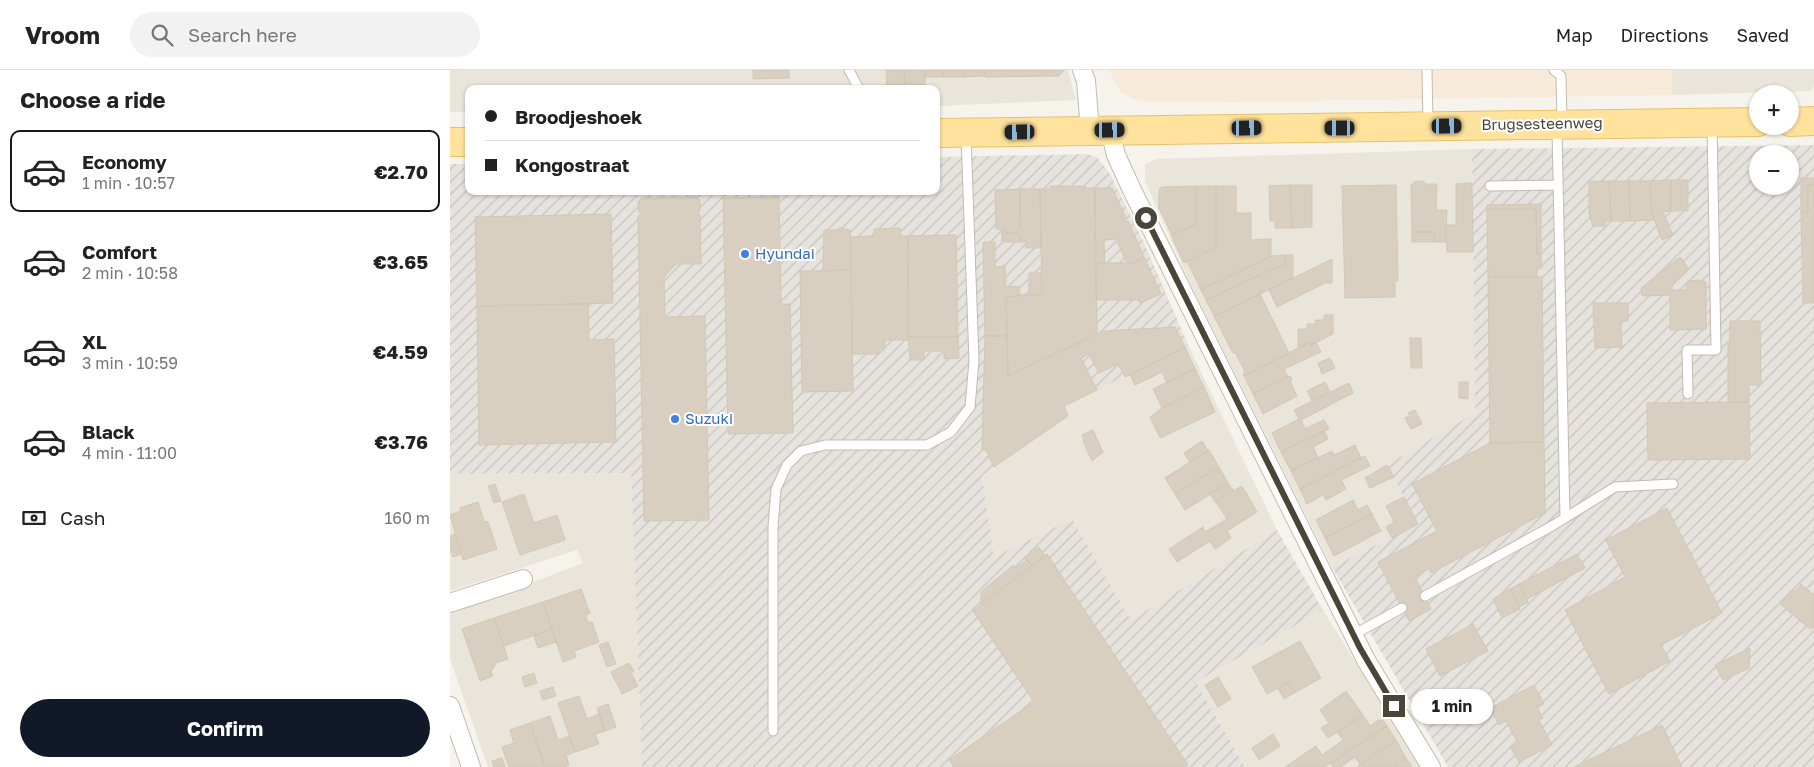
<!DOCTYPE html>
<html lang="en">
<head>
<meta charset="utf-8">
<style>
  body { margin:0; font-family:"Golos Text",sans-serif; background:#f2f2f2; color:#222; height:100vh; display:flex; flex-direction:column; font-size:19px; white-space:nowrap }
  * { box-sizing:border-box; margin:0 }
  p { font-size:16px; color:#767676 }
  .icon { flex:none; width:28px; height:28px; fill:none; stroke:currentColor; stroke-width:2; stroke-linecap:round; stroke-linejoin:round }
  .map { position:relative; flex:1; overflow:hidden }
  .sheet { display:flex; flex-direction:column; background:#fff; width:450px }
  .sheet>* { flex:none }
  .guide { position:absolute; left:15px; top:15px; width:475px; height:110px; border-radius:10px; box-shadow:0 1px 4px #0004; display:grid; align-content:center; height:110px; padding:0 20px; background:#fff }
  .tools { position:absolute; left:1299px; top:15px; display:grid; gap:10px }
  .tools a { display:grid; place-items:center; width:50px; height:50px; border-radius:50%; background:#fff; box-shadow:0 1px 4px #0004; font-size:25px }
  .end { position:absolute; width:22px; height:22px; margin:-11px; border:6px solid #4b4439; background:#fff; box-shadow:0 0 0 2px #fff }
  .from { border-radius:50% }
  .bubble { position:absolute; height:35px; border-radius:18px; background:#fff; box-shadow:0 1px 4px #0004; font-size:16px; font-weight:700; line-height:35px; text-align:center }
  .car { position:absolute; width:15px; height:30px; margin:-15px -8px; border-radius:6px; box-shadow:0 0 4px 1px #0007; background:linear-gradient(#222 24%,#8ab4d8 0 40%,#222 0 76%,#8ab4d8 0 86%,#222 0) }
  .guide b { display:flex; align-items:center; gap:18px; height:48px; font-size:19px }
  .guide b+b { border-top:1px solid #e0e0e0 }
  .guide i { width:12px; height:12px; background:#222 }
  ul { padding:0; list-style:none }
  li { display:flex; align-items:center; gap:15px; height:82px; margin:0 10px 8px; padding:0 10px; border:2px solid transparent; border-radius:10px }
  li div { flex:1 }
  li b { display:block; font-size:19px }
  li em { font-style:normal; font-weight:700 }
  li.selected { border-color:#111827 }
  li>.icon { width:45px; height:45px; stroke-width:1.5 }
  h2 { padding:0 20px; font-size:22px; line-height:60px }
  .pay { display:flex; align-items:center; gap:12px; height:55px; padding:0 20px; font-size:19px }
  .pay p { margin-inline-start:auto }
  .button { display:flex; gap:10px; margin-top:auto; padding:10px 20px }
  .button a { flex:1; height:58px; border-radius:30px; background:#111827; color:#fff; font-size:20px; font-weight:700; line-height:58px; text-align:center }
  header { display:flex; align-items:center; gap:30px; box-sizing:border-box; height:70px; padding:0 25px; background:#fff; border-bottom:1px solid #e0e0e0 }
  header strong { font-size:24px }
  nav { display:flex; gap:28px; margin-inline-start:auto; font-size:18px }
  .search { width:350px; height:45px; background:#f2f2f2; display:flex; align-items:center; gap:12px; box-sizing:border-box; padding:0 18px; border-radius:28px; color:#767676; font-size:19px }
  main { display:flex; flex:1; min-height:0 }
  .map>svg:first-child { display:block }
</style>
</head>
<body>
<header>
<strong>Vroom</strong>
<div class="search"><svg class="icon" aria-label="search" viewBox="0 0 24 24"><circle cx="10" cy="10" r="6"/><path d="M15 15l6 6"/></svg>Search here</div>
<nav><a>Map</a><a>Directions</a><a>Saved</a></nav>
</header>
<main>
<section class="sheet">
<h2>Choose a ride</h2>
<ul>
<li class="selected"><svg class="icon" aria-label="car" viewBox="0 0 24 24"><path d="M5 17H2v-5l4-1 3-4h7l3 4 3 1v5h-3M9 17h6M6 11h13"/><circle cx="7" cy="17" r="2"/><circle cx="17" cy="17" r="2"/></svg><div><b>Economy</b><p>1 min · 10:57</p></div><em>€2.70</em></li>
<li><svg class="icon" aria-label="car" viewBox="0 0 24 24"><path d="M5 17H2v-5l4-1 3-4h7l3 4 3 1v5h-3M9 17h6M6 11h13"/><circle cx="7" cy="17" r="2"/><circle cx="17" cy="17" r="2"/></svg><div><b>Comfort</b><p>2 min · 10:58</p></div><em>€3.65</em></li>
<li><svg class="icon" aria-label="car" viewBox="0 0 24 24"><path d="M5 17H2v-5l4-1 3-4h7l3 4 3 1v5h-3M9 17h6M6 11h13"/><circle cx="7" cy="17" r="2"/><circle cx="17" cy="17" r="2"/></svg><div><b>XL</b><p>3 min · 10:59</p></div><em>€4.59</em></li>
<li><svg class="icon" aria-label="car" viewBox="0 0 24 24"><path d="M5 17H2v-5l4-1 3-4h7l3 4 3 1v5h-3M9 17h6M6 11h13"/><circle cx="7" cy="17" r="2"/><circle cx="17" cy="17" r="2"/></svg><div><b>Black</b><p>4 min · 11:00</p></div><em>€3.76</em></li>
</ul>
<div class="pay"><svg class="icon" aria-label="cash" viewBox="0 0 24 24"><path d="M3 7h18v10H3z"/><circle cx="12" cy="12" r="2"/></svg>Cash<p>160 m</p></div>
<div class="button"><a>Confirm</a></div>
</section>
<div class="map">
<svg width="1364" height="697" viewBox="0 0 1364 697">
  <defs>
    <pattern id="industrial-furrows" width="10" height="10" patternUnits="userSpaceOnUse" patternTransform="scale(1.25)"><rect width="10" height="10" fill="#e6e2dd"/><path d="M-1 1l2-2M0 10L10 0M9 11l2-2" fill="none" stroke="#c7c3be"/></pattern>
  </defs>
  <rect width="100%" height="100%" fill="#f6f3ec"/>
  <!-- residential -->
  <path fill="#eae5da" d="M 0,0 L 618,0 L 626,30 L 486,36 L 486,19 L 19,19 L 19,42 L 0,42 Z
    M 1222,0 L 1364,0 L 1364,15 L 1361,21 L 1222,25 Z
    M 1022,79 L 1025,344 L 937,395 L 968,454 L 882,497 L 739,211 L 695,111 L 695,94 L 706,89 Z
    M 738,275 L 827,460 L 681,550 L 622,449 L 544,487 L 532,406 L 618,346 L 614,336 Z
    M 181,403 L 192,697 L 38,697 L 0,589 L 0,544 L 133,493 L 127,480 L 0,521 L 0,404 Z
    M 873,540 L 948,661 L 972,697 L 795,697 L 746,612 Z"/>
  <!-- commercial -->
  <path fill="#f7ead8" d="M 659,0 L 1222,0 L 1222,25 L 783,32 L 690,31 L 671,23 Z"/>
  <!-- industrial -->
  <path fill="url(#industrial-furrows)" fill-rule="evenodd" d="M 1364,75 L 1364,697 L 998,697 L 882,497 L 968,454 L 937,395 L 1025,343 L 1022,79 ZM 1308,84 L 1340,84 L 1340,116 L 1308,116 Z
    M 637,84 L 647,87 L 660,104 L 695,175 L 738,275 L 615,336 L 618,346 L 532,406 L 544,487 L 622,449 L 681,550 L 827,460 L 873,540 L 746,612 L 795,697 L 192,697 L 181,403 L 0,404 L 0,94 L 19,94 L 19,121 L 486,121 L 486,87 Z"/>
  <!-- building -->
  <path fill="#d8cfc1" stroke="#d3c7b4" d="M 303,0 L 339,0 L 339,8 L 303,9 Z
    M 436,0 L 454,0 L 455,19 L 437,19 Z
    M 454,0 L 475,0 L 475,19 L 455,19 Z
    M 475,0 L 493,0 L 493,7 L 475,7 Z
    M 493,0 L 514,0 L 514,7 L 493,7 Z
    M 514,0 L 535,0 L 535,6 L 514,7 Z
    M 535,0 L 614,0 L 609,6 L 535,7 Z
    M 1351,108 L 1364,108 L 1364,115 L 1358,115 L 1358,142 L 1351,142 Z
    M 1221,110 L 1221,141 L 1213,142 L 1223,165 L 1212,170 L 1202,144 L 1200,111 Z
    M 1221,110 L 1238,110 L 1238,141 L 1221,141 Z
    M 974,111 L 974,114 L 987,114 L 986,140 L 997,140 L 996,172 L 985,172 L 984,162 L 962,162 L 961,114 L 964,114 L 964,112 Z
    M 1159,111 L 1179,111 L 1180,151 L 1161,151 Z
    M 1159,111 L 1161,151 L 1155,151 L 1155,156 L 1143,156 L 1139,144 L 1139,112 Z
    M 1179,111 L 1200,111 L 1202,144 L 1204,150 L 1180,151 Z
    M 1022,113 L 1023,182 L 997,182 L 996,155 L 1006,155 L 1006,114 Z
    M 840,115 L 862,115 L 862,157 L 842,158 Z
    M 840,115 L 842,158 L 825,158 L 825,151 L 820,151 L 819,116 Z
    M 946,115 L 948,211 L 945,211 L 945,227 L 895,228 L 892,116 Z
    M 1358,115 L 1364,115 L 1364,233 L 1353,233 L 1351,142 L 1358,142 Z
    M 600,116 L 635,116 L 635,118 L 645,118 L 647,263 L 558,306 L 556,227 L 570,226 L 569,225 L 592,225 L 590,119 L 600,119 Z
    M 746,116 L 766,116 L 766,177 L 734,193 L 721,165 L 746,154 Z
    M 746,116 L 746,154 L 722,165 L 709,138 L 709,119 L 712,117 Z
    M 766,116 L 786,116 L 786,143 L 801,143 L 801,170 L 821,169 L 821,186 L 751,220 L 737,191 L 766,177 Z
    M 645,118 L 662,118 L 675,146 L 675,152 L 678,151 L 694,187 L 683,193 L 677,193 L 666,169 L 654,170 L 655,193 L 645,193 Z
    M 570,119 L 569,163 L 556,163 L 556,159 L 546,159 L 545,120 Z
    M 570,119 L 590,119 L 591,178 L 576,178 L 576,172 L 571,172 Z
    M 202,127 L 204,129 L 207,127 L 217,127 L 219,129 L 221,127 L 231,127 L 233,129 L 235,127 L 245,127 L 250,130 L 250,141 L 248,143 L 250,145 L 251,194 L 226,194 L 214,207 L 215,247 L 255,246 L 259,450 L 194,451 L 188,146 L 191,144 L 189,142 L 188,132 L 192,128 Z
    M 329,127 L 331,234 L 340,234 L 343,363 L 278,364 L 273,128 Z
    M 1091,134 L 1091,184 L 1087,184 L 1086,139 L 1037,139 L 1037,135 Z
    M 1037,139 L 1086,139 L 1087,184 L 1091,184 L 1092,198 L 1087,198 L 1087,207 L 1038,207 Z
    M 161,144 L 163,233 L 27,236 L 25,147 Z
    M 389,158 L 400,160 L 401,200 L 369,201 L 373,199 L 374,160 L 387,160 Z
    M 450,158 L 451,166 L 458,166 L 459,270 L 435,270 L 435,279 L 429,279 L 429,284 L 402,284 L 401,167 L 424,166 L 424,159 Z
    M 552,159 L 556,159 L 556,163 L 569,163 L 571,172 L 552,172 Z
    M 962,162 L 984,162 L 985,172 L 962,172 Z
    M 506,165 L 508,267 L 458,267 L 458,166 Z
    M 533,172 L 545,172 L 545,197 L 555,196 L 556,217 L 569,216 L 570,226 L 556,227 L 557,266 L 535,266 Z
    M 835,185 L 836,193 L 756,230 L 751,220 L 821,186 Z
    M 835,185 L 843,185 L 843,208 L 764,246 L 756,230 L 836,193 Z
    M 694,187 L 711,224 L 690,233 L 688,230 L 646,230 L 645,193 L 683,193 Z
    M 1230,187 L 1239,199 L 1222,214 L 1222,220 L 1236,220 L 1237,212 L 1239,211 L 1249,210 L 1256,212 L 1256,259 L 1220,260 L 1220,225 L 1192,226 L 1191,218 Z
    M 882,189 L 882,213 L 875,213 L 827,237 L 819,220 Z
    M 401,200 L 403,321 L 352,322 L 350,201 Z
    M 579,203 L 591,203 L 592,225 L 579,225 Z
    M 1038,207 L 1092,207 L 1094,372 L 1040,373 Z
    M 810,224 L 839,283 L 794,306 L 793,304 L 795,302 L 785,282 L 783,283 L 764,246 Z
    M 1143,233 L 1178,233 L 1178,251 L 1171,251 L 1172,277 L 1145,278 Z
    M 138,234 L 139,270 L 164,269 L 166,372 L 29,375 L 27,236 Z
    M 874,245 L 883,245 L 883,264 L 861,275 L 860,272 L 848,278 L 848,259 L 857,259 L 857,254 L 866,254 L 865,250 L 874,250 Z
    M 1280,251 L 1310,251 L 1311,315 L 1299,315 L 1299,332 L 1278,332 L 1278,274 L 1280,274 Z
    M 725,257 L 735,277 L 675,307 L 668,294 L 649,303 L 639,284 L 631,288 L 647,320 L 614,336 L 618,346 L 544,397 L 536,380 L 532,380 L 535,266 L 557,266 L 558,306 L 654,261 Z
    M 458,267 L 508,267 L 509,288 L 494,289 L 494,281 L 474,281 L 474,290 L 460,290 Z
    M 960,268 L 971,268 L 972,298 L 961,298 Z
    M 860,272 L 861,275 L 866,272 L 871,282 L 834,299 L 838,307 L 803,324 L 794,306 Z
    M 735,277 L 745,299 L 717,313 L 712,302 L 685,315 L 680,305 Z
    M 880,288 L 885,298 L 872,304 L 868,293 Z
    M 745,299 L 754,317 L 712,338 L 703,319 Z
    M 840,306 L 842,310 L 840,311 L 847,326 L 813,344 L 803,324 Z
    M 875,312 L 880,322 L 862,331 L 857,321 Z
    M 1009,312 L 1018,312 L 1018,329 L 1009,328 Z
    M 899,313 L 903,323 L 851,350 L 855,359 L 874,350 L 879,359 L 831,382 L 822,363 L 849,349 L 844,340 Z
    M 754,317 L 765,342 L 710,368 L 700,347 L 712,338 Z
    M 1299,332 L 1300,389 L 1198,390 L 1197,333 Z
    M 965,340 L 972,354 L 961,359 L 955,348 L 960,346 L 958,343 Z
    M 643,360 L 653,382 L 642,391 L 633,371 L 634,370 L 632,365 Z
    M 874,361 L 878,369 L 863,377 L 868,387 L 841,401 L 831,382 Z
    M 752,371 L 758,381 L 740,392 L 734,383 Z
    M 1094,372 L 1095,443 L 981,503 L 979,499 L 965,507 L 981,539 L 959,551 L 928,492 L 987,461 L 962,414 L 1040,373 Z
    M 905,375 L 911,388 L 850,419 L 841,401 L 882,381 L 884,385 Z
    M 759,380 L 769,397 L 725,424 L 715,408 Z
    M 915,386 L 920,396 L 891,410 L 896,419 L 876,430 L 873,425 L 857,434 L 850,419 Z
    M 937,395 L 944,407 L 920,418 L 915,408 Z
    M 769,397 L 778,413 L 735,440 L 725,424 Z
    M 778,413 L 783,420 L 765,432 L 760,424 Z
    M 45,414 L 51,431 L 44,433 L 38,416 Z
    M 792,416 L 807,442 L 777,461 L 781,468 L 765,479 L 760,471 L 727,492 L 719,479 L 753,457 L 755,462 L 777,449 L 766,432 Z
    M 74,424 L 84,453 L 107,445 L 115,470 L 70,485 L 52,432 Z
    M 954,427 L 968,454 L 942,468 L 936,457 L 944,452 L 936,436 Z
    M 903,430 L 908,440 L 917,435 L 922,444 L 875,468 L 866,450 Z
    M 28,432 L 34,451 L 38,452 L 47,479 L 13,490 L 0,445 L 11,441 L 10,438 Z
    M 1217,438 L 1272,543 L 1211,575 L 1220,591 L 1159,624 L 1115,540 L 1175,507 L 1156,470 Z
    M 922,444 L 931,461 L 884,486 L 875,468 Z
    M 5,464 L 11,484 L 3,487 L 0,478 L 0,466 Z
    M 589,477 L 595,486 L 582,496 L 575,488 Z
    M 597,484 L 738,695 L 735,697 L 504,697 L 499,690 L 584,632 L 523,541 Z
    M 1127,484 L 1135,498 L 1077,529 L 1069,514 Z
    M 577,490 L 582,496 L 531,534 L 531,522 L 563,495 L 566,498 Z
    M 1069,514 L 1078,532 L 1069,537 L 1060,519 Z
    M 1351,514 L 1364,525 L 1364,558 L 1359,558 L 1330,534 L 1342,520 L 1345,522 Z
    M 131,519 L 140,543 L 136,545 L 138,553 L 142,552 L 149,572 L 124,581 L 126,587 L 113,592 L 93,532 Z
    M 1060,519 L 1070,539 L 1052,548 L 1043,529 Z
    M 93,532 L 102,559 L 54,576 L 44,548 Z
    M 44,548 L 58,589 L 46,593 L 41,602 L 43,606 L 30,611 L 12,559 Z
    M 1023,554 L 1038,581 L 990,606 L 976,579 Z
    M 102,559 L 106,572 L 88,578 L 84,566 Z
    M 850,571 L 871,608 L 844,623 L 838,613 L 817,624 L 802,597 Z
    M 158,572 L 166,594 L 157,597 L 149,575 Z
    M 1300,578 L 1299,598 L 1273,610 L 1265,595 Z
    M 179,593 L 184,601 L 181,603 L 188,616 L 172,624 L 161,602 Z
    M 84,603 L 87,613 L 75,617 L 72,607 Z
    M 768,607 L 781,629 L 768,637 L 755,615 Z
    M 838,613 L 844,623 L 834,629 L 828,618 Z
    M 1084,615 L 1094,634 L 1087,637 L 1093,648 L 1089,650 L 1102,675 L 1069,692 L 1060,677 L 1068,673 L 1056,651 L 1049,655 L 1040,638 Z
    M 103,617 L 106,626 L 93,630 L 90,621 Z
    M 896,621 L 913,645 L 878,668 L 871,658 L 879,653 L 870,640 Z
    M 129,626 L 137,649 L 149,644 L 155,661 L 145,664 L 149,674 L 125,682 L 108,633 Z
    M 158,634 L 166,657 L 155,661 L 147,638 Z
    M 913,645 L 920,656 L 929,650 L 934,651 L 937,656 L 875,697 L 835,697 L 866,676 L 872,685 L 893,670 L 887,662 Z
    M 100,646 L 108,670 L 119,666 L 125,682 L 116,685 L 119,695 L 114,697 L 95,697 L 80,653 Z
    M 80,653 L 95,697 L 59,697 L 52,677 L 64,673 L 60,660 Z
    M 1212,655 L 1232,697 L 1124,697 Z
    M 937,656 L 946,670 L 910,695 L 905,687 L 891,697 L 883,697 L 881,693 Z
    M 823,664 L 830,676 L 809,690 L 802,678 Z
    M 946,670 L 956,688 L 943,697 L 907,697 Z
    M 52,688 L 55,697 L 44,697 L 42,691 Z
    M 956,688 L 962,697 L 943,697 Z"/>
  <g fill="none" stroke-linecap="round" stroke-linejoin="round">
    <!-- lane casing -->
    <g stroke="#c2bbae" stroke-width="11">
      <path id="lane" d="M 399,0 L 409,19
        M 977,0 L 978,55
        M 1104,0 L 1111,6 L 1112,52
        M 1107,59 L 1115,448
        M 1040,116 L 1108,115
        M 1238,324 L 1237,280 L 1266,280 L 1262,55
        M 975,526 L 1102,456 L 1165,417 L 1223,414
        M 903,565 L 952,538
        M 323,661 L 323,457 L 326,419 L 337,395 L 351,381 L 375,375 L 477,375 L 501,362 L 520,337 L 524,291 L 516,65"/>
    </g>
    <!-- street casing -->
    <g stroke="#c2bbae" stroke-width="20">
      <path id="street" d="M 632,0 L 636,11 L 640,61
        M 660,60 L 666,85 L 681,118 L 916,590 L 981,697
        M 0,533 L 73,509
        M 0,636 L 21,697"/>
    </g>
    <!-- primary casing -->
    <g stroke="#e6c16a" stroke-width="30">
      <path id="primary" d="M 1340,52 L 1364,51
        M 486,63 L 1308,52
        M 0,72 L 19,72"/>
    </g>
    <!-- lane -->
    <use href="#lane" stroke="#fff" stroke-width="9"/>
    <!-- street -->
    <use href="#street" stroke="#fff" stroke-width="18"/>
    <!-- primary -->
    <use href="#primary" stroke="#ffe39c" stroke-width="28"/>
  </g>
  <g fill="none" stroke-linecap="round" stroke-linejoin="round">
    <!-- route -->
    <path stroke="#4b4439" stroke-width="6" d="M 696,148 L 910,578 L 944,636"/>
  </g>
  <!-- markers -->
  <g fill="#3f7fe0" stroke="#fff" stroke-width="2">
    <circle cx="295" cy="184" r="5"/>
    <circle cx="225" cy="349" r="5"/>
  </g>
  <g text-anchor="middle" stroke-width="4" stroke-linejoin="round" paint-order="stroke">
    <!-- street labels -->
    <g font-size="15" fill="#4b4439" stroke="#fff">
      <text transform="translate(1092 54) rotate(-1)" y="5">Brugsesteenweg</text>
    </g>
    <!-- shop labels -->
    <g font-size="15" fill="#366cbe" stroke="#fff" text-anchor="start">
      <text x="305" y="189">Hyundai</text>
      <text x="235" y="354">Suzuki</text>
    </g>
  </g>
</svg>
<div class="tools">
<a>+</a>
<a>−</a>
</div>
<i class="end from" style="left:696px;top:148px"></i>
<i class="end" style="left:944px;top:636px"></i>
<div class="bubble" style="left:961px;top:619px;width:82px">1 min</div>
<i class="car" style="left:997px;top:56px;rotate:89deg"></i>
<i class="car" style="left:797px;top:58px;rotate:89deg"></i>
<i class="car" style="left:890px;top:58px;rotate:270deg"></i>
<i class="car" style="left:660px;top:60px;rotate:89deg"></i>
<i class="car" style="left:570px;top:62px;rotate:269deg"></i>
<div class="guide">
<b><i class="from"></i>Broodjeshoek</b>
<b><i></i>Kongostraat</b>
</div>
</div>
</main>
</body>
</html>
